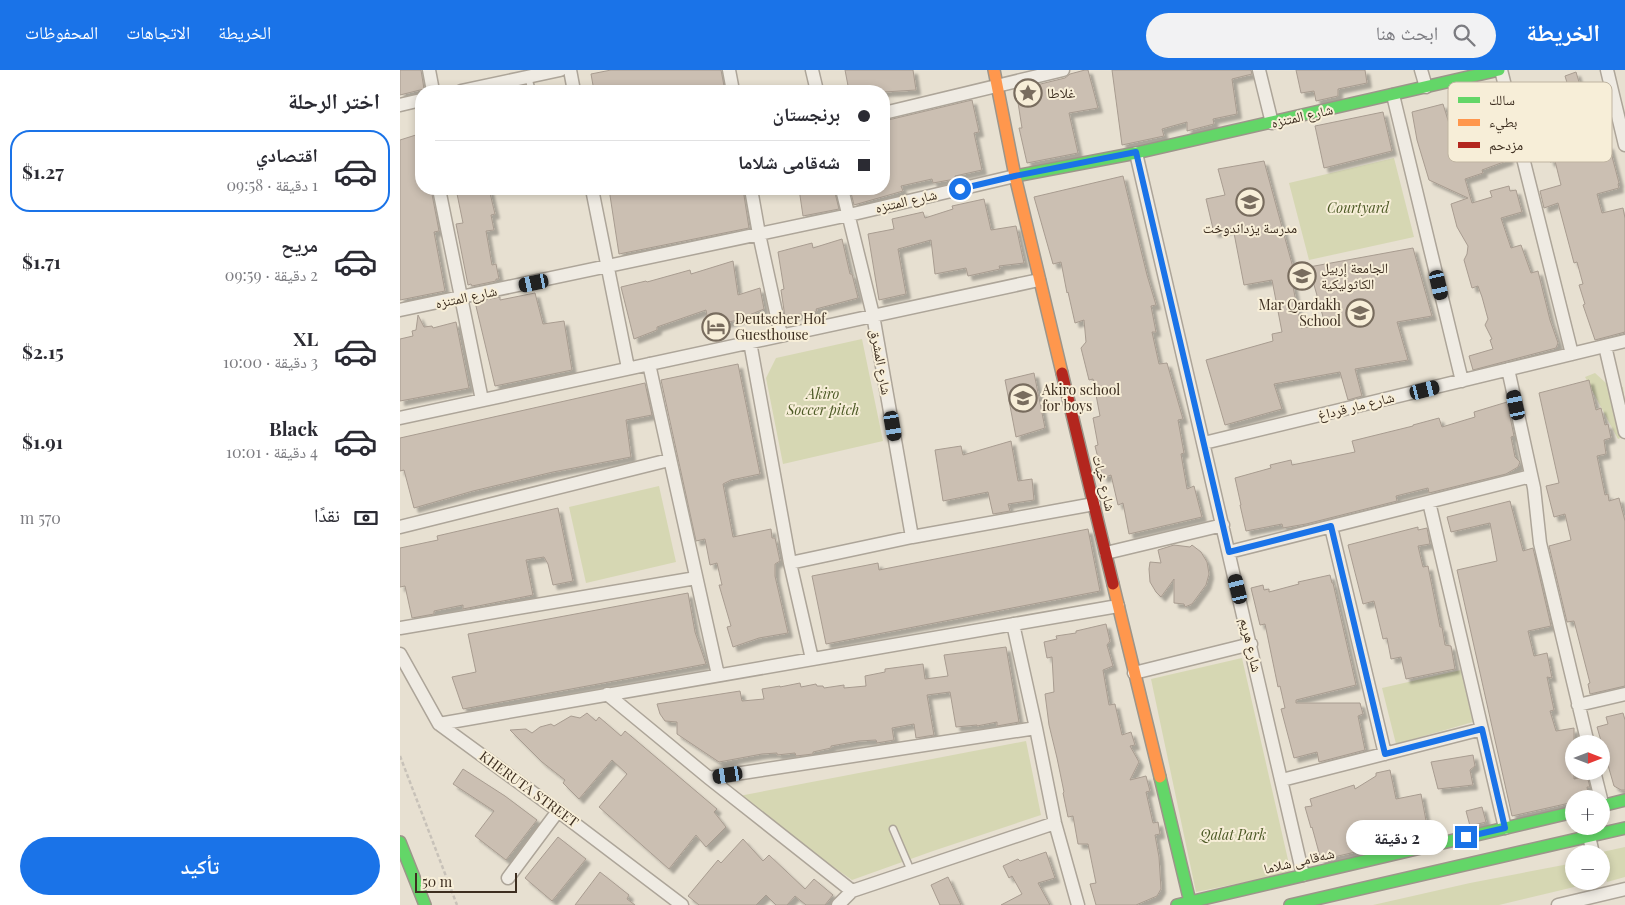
<!DOCTYPE html>
<html lang="ar">
<head>
<meta charset="utf-8">
<style>
  body { margin:0; font-family:"Playfair Display","Noto Naskh Arabic",serif; background:#f2f2f3; color:#2b2b33; direction:rtl; height:100vh; display:flex; flex-direction:column; font-size:19px; white-space:nowrap }
  * { box-sizing:border-box; margin:0 }
  p { font-size:16px; color:#7c7c81 }
  .icon { flex:none; width:28px; height:28px; fill:none; stroke:currentColor; stroke-width:2; stroke-linecap:round; stroke-linejoin:round }
  .map { position:relative; flex:1; overflow:hidden; direction:ltr }
  .details { display:flex; flex-direction:column; background:#fff; width:400px }
  .details>* { flex:none }
  .hud { position:absolute; left:15px; top:15px; width:475px; height:110px; border-radius:20px; box-shadow:0 2px 8px #0003; direction:rtl; display:grid; align-content:center; height:110px; padding:0 20px; background:#fff }
  .needle { width:32px; rotate:90deg }
  .buttons { position:absolute; left:1165px; top:665px; display:grid; gap:10px }
  .buttons a { display:grid; place-items:center; width:45px; height:45px; border-radius:50%; background:#fff; box-shadow:0 2px 8px #0003; font-size:25px }
  .scale { position:absolute; left:15px; bottom:12px; width:102px; box-sizing:border-box; padding-left:5px; border:2px solid #3d2e20; border-top:0; font-size:14px; line-height:18px; white-space:nowrap; color:#3d2e20; -webkit-text-stroke:4px #f7eed8; paint-order:stroke }
  .end { position:absolute; width:22px; height:22px; margin:-11px; border:6px solid #1a73e8; background:#fff; box-shadow:0 0 0 2px #fff }
  .from { border-radius:50% }
  .bubble { position:absolute; height:35px; border-radius:18px; background:#fff; box-shadow:0 2px 8px #0003; font-size:16px; font-weight:700; line-height:35px; text-align:center; direction:rtl }
  .car { position:absolute; width:15px; height:30px; margin:-15px -8px; border-radius:6px; box-shadow:0 0 4px 1px #0007; background:linear-gradient(#222 24%,#8ab4d8 0 40%,#222 0 76%,#8ab4d8 0 86%,#222 0) }
  .hud b { display:flex; align-items:center; gap:18px; height:48px; font-size:19px }
  .hud b+b { border-top:1px solid #e1e1e2 }
  .hud i { width:12px; height:12px; background:#2b2b33 }
  ul { padding:0; list-style:none }
  li { display:flex; align-items:center; gap:15px; height:82px; margin:0 10px 8px; padding:0 10px; border:2px solid transparent; border-radius:20px }
  li div { flex:1 }
  li b { display:block; font-size:19px }
  li em { font-style:normal; font-weight:700 }
  li.current { border-color:#1a73e8 }
  li>.icon { width:45px; height:45px; stroke-width:1.5 }
  h2 { padding:0 20px; font-size:22px; line-height:60px }
  .pay { display:flex; align-items:center; gap:12px; height:55px; padding:0 20px; font-size:19px }
  .pay p { margin-inline-start:auto }
  .primary-button { display:flex; gap:10px; margin-top:auto; padding:10px 20px }
  .primary-button a { flex:1; height:58px; border-radius:30px; background:#1a73e8; color:#fff; font-size:20px; font-weight:700; line-height:58px; text-align:center }
  header { display:flex; align-items:center; gap:30px; box-sizing:border-box; height:70px; padding:0 25px; background:#1a73e8; color:#fff }
  header strong { font-size:24px }
  nav { display:flex; gap:28px; margin-inline-start:auto; font-size:18px }
  .search { width:350px; height:45px; background:#f2f2f3; display:flex; align-items:center; gap:12px; box-sizing:border-box; padding:0 18px; border-radius:28px; color:#7c7c81; font-size:19px }
  main { display:flex; flex:1; min-height:0 }
  .map>svg:first-child { display:block }
</style>
</head>
<body>
<header>
<strong>الخريطة</strong>
<div class="search"><svg class="icon" aria-label="search" viewBox="0 0 24 24"><circle cx="10" cy="10" r="6"/><path d="M15 15l6 6"/></svg>ابحث هنا</div>
<nav><a>الخريطة</a><a>الاتجاهات</a><a>المحفوظات</a></nav>
</header>
<main>
<div class="map">
<svg width="1225" height="835" viewBox="0 0 1225 835">
  <defs>
    <filter id="shadow"><feDropShadow dx="4.5" dy="4.5" stdDeviation="1" flood-color="#0004"/></filter>
  </defs>
  <rect width="100%" height="100%" fill="#e7e0d1"/>
  <!-- green -->
  <path fill="#d6d7b3" d="M 994,88 L 1014,167 L 909,190 L 889,113 Z
    M 462,269 L 483,371 L 383,394 L 366,308 L 376,288 Z
    M 1195,303 L 1206,313 L 1223,317 L 1225,332 L 1225,366 L 1218,369 L 1185,307 Z
    M 259,416 L 276,492 L 186,513 L 169,437 Z
    M 842,588 L 891,803 L 796,822 L 751,609 Z
    M 1061,600 L 1073,652 L 996,674 L 982,618 Z
    M 626,671 L 641,745 L 533,781 L 452,810 L 412,782 L 339,726 Z
    M 1225,777 L 1225,807 L 1207,812 L 1202,782 Z
    M 1174,793 L 1174,811 L 1190,811 L 1191,813 L 1099,835 L 973,835 L 1070,813 Z"/>
  <!-- building -->
  <path fill="#cbbfb2" stroke="#a89c90" filter="url(#shadow)" d="M 0,0 L 21,0 L 24,19 L 0,25 Z
    M 211,0 L 321,0 L 325,21 L 194,21 L 191,4 Z
    M 445,0 L 513,0 L 516,20 L 484,22 L 449,21 Z
    M 685,0 L 688,0 L 698,38 L 669,43 L 678,83 L 627,93 L 619,58 L 622,58 L 616,20 L 665,8 L 670,4 Z
    M 712,0 L 851,0 L 852,4 L 832,9 L 837,44 L 813,49 L 814,54 L 787,61 L 787,52 L 762,59 L 764,66 L 722,75 Z
    M 896,0 L 965,0 L 967,13 L 938,19 L 938,26 L 916,31 L 914,21 L 901,23 Z
    M 1176,2 L 1182,22 L 1196,18 L 1202,37 L 1200,38 L 1203,47 L 1198,49 L 1206,76 L 1209,75 L 1219,113 L 1218,114 L 1219,118 L 1197,124 L 1202,143 L 1223,138 L 1225,148 L 1225,262 L 1195,270 L 1183,235 L 1185,234 L 1179,215 L 1183,214 L 1177,192 L 1174,193 L 1158,133 L 1144,138 L 1140,121 L 1161,115 L 1155,91 L 1150,92 L 1134,34 L 1165,26 L 1162,18 L 1168,16 L 1165,6 Z
    M 572,30 L 579,62 L 574,63 L 582,100 L 555,106 L 555,109 L 533,113 L 532,109 L 501,116 L 503,121 L 454,135 L 450,119 L 484,119 L 484,51 Z
    M 1043,34 L 1051,60 L 1076,54 L 1073,41 L 1091,36 L 1098,64 L 1102,62 L 1109,90 L 1082,100 L 1083,103 L 1065,109 L 1072,133 L 1092,127 L 1090,121 L 1109,116 L 1110,121 L 1116,120 L 1122,142 L 1101,148 L 1111,178 L 1121,175 L 1131,203 L 1138,201 L 1150,250 L 1158,273 L 1156,278 L 1073,300 L 1069,286 L 1093,279 L 1090,270 L 1092,269 L 1085,255 L 1088,249 L 1082,227 L 1078,216 L 1072,218 L 1064,190 L 1067,184 L 1068,176 L 1057,157 L 1051,134 L 1068,128 L 1029,110 L 1017,70 L 1012,42 Z
    M 983,42 L 992,81 L 924,98 L 915,56 Z
    M 19,64 L 21,72 L 21,119 L 31,119 L 39,161 L 34,162 L 45,221 L 0,230 L 0,70 Z
    M 864,91 L 895,205 L 891,206 L 901,258 L 925,254 L 909,197 L 1013,178 L 1032,246 L 997,252 L 1008,290 L 955,299 L 962,326 L 948,330 L 940,302 L 874,314 L 882,339 L 825,355 L 806,290 L 873,271 L 872,264 L 882,262 L 872,210 L 844,215 L 833,158 L 814,163 L 806,129 L 825,125 L 818,99 Z
    M 723,106 L 747,205 L 756,235 L 751,236 L 756,262 L 752,262 L 759,294 L 767,293 L 783,349 L 778,350 L 784,383 L 781,384 L 787,419 L 794,416 L 802,447 L 729,464 L 723,433 L 718,435 L 711,405 L 703,408 L 695,376 L 698,375 L 693,348 L 700,346 L 693,309 L 689,310 L 681,278 L 686,272 L 684,250 L 675,253 L 668,222 L 667,223 L 661,192 L 653,194 L 634,127 Z
    M 56,119 L 89,119 L 95,144 L 91,145 L 94,160 L 86,161 L 92,195 L 96,194 L 99,209 L 96,209 L 96,211 L 72,216 L 71,214 L 68,215 L 56,154 L 63,153 Z
    M 209,119 L 343,119 L 349,158 L 219,184 Z
    M 399,119 L 434,119 L 439,139 L 403,146 Z
    M 584,129 L 591,160 L 616,156 L 624,193 L 599,196 L 600,199 L 568,206 L 566,198 L 535,204 L 531,170 L 498,179 L 506,224 L 479,230 L 468,164 L 494,159 L 492,149 L 523,142 L 525,148 L 553,139 L 552,136 Z
    M 442,169 L 450,204 L 452,204 L 458,228 L 416,239 L 417,241 L 385,247 L 381,220 L 384,219 L 378,182 L 412,173 L 413,178 Z
    M 333,191 L 338,225 L 360,218 L 364,239 L 337,250 L 309,257 L 306,240 L 257,257 L 257,260 L 234,269 L 221,217 L 246,211 L 247,212 L 290,200 L 291,204 Z
    M 135,223 L 143,254 L 164,251 L 172,300 L 95,316 L 75,232 L 100,227 L 100,230 Z
    M 18,245 L 24,257 L 32,256 L 33,258 L 56,252 L 69,318 L 0,331 L 0,269 L 13,266 L 12,261 L 16,260 Z
    M 338,294 L 360,404 L 331,410 L 323,414 L 333,467 L 371,459 L 372,468 L 375,468 L 380,491 L 375,494 L 375,506 L 388,563 L 359,568 L 333,577 L 327,557 L 331,556 L 319,515 L 322,515 L 317,493 L 310,495 L 305,469 L 296,471 L 261,310 Z
    M 634,303 L 645,358 L 616,367 L 605,310 Z
    M 1189,310 L 1196,340 L 1201,338 L 1205,355 L 1208,354 L 1211,368 L 1204,370 L 1206,384 L 1197,386 L 1205,425 L 1208,424 L 1209,431 L 1219,428 L 1225,451 L 1225,616 L 1190,624 L 1188,614 L 1190,613 L 1174,551 L 1167,552 L 1149,476 L 1171,470 L 1165,444 L 1154,447 L 1146,416 L 1159,413 L 1139,323 Z
    M 245,313 L 252,345 L 226,350 L 231,387 L 153,402 L 73,421 L 14,438 L 4,400 L 0,401 L 0,368 Z
    M 1107,332 L 1114,366 L 1111,367 L 1115,387 L 1120,392 L 1118,397 L 1106,404 L 1029,423 L 1028,418 L 996,426 L 997,431 L 906,454 L 883,458 L 882,454 L 846,461 L 840,435 L 841,435 L 835,408 L 871,398 L 870,395 L 891,390 L 892,395 L 955,382 L 952,371 L 1013,356 L 1013,355 L 1039,348 L 1042,357 L 1075,347 L 1074,342 Z
    M 611,371 L 618,411 L 632,409 L 634,430 L 608,434 L 610,441 L 593,444 L 588,422 L 543,431 L 535,380 L 561,376 L 563,385 Z
    M 1110,431 L 1123,481 L 1133,478 L 1151,556 L 1128,561 L 1134,586 L 1147,583 L 1152,608 L 1147,607 L 1154,640 L 1150,641 L 1156,661 L 1174,658 L 1174,709 L 1187,706 L 1190,717 L 1187,717 L 1189,729 L 1174,729 L 1174,732 L 1112,746 L 1057,500 L 1097,491 L 1090,453 L 1051,462 L 1047,447 Z
    M 158,438 L 173,511 L 153,515 L 148,494 L 144,487 L 126,490 L 133,525 L 63,539 L 63,535 L 34,541 L 34,544 L 12,548 L 5,516 L 0,517 L 0,478 L 38,470 L 37,466 Z
    M 1018,457 L 1018,460 L 1027,458 L 1030,474 L 1018,476 L 1023,497 L 1028,496 L 1040,557 L 1042,557 L 1045,575 L 1051,576 L 1055,599 L 1006,609 L 1001,587 L 991,589 L 987,568 L 983,569 L 974,531 L 963,534 L 948,475 Z
    M 688,459 L 700,521 L 426,574 L 412,506 L 478,493 L 479,500 Z
    M 774,475 L 790,477 L 792,475 L 801,482 L 807,492 L 809,504 L 806,515 L 792,534 L 785,537 L 784,534 L 774,533 L 774,509 L 761,527 L 756,522 L 750,512 L 749,499 L 750,492 L 761,493 L 758,480 Z
    M 930,505 L 932,513 L 933,513 L 956,615 L 896,630 L 896,633 L 960,633 L 963,644 L 958,646 L 965,680 L 919,692 L 917,682 L 894,688 L 881,639 L 885,638 L 880,616 L 878,617 L 865,554 L 860,555 L 851,518 L 863,515 L 864,520 L 869,519 L 869,522 L 899,514 L 898,512 Z
    M 288,523 L 295,562 L 306,594 L 63,639 L 52,607 L 76,602 L 68,564 Z
    M 706,554 L 710,571 L 707,575 L 713,596 L 703,600 L 709,635 L 715,634 L 722,665 L 731,662 L 735,675 L 730,676 L 739,692 L 730,710 L 746,706 L 750,721 L 746,722 L 753,753 L 758,752 L 760,764 L 755,765 L 759,787 L 761,819 L 757,826 L 736,835 L 696,835 L 690,814 L 696,813 L 688,774 L 678,774 L 673,746 L 668,747 L 663,723 L 664,722 L 657,688 L 649,655 L 645,624 L 654,622 L 652,587 L 647,588 L 644,572 L 657,569 L 656,566 L 676,563 L 676,561 Z
    M 606,577 L 619,652 L 597,656 L 597,652 L 577,656 L 577,655 L 556,657 L 550,622 L 527,625 L 534,665 L 516,668 L 514,654 L 492,658 L 494,670 L 477,673 L 476,670 L 459,671 L 431,676 L 431,678 L 413,682 L 413,684 L 396,686 L 395,683 L 377,685 L 377,683 L 362,684 L 319,692 L 277,664 L 277,652 L 265,651 L 260,644 L 257,634 L 340,621 L 342,631 L 364,629 L 362,619 L 380,616 L 380,617 L 400,613 L 401,617 L 416,614 L 417,616 L 423,616 L 424,618 L 444,615 L 444,618 L 466,616 L 465,606 L 485,602 L 485,599 L 523,594 L 525,609 L 548,606 L 544,585 Z
    M 187,643 L 196,651 L 199,647 L 221,666 L 225,661 L 317,739 L 314,742 L 326,757 L 306,777 L 296,765 L 269,799 L 199,737 L 227,704 L 212,690 L 179,729 L 163,713 L 165,710 L 142,692 L 110,660 L 126,659 L 132,663 L 140,657 L 151,654 L 154,656 L 171,646 L 180,648 Z
    M 1223,643 L 1225,650 L 1225,720 L 1221,720 L 1214,716 L 1197,657 L 1208,654 L 1206,647 Z
    M 1073,685 L 1075,696 L 1070,700 L 1073,715 L 1038,719 L 1031,692 Z
    M 63,699 L 105,726 L 137,750 L 106,790 L 75,766 L 94,741 L 53,714 Z
    M 990,700 L 996,729 L 1021,724 L 1027,756 L 991,763 L 994,773 L 921,790 L 912,757 L 911,758 L 905,737 L 912,736 L 910,729 L 954,715 L 955,719 L 976,706 L 976,703 Z
    M 1082,737 L 1086,752 L 1070,756 L 1066,741 Z
    M 158,767 L 186,789 L 152,831 L 125,808 Z
    M 343,769 L 363,791 L 369,785 L 405,819 L 414,809 L 433,825 L 425,835 L 406,835 L 395,826 L 387,835 L 376,835 L 366,825 L 356,835 L 299,835 L 288,826 L 318,790 L 321,793 Z
    M 646,782 L 655,808 L 638,813 L 650,835 L 601,835 L 622,824 L 612,806 L 609,808 L 603,796 L 618,789 L 620,791 Z
    M 200,802 L 229,825 L 227,829 L 235,835 L 175,835 Z
    M 548,807 L 561,835 L 540,835 L 531,815 Z"/>
  <g fill="none" stroke-linecap="round" stroke-linejoin="round">
    <!-- lane casing -->
    <g stroke="#ada599" stroke-width="9">
      <path id="lane" d="M 128,7 L 132,21
        M 493,759 L 511,801"/>
    </g>
    <!-- street casing -->
    <g stroke="#ada599" stroke-width="15">
      <path id="street" d="M 29,0 L 33,21
        M 170,0 L 174,21
        M 329,0 L 333,21
        M 412,0 L 417,21
        M 859,0 L 872,53
        M 1021,0 L 1026,17
        M 1101,0 L 1172,284
        M 1207,0 L 1225,75
        M 61,21 L 160,0
        M 993,25 L 1062,311
        M 0,35 L 21,30
        M 484,43 L 663,0
        M 736,83 L 903,805
        M 39,119 L 82,330
        M 192,119 L 228,298
        M 351,119 L 359,164 L 381,265
        M 442,119 L 473,245 L 512,467
        M 0,240 L 449,145 L 615,106
        M 350,272 L 390,493 L 412,589
        M 1205,276 L 1225,362
        M 249,294 L 318,605
        M 1108,299 L 1134,418 L 1140,473 L 1188,674
        M 0,348 L 639,210
        M 804,373 L 1225,271
        M 1029,432 L 1105,758
        M 0,457 L 269,390
        M 931,457 L 985,684
        M 829,482 L 1131,406
        M 706,483 L 823,455
        M 390,493 L 512,467 L 694,434
        M 613,554 L 636,658 L 655,753 L 678,835
        M 0,558 L 296,508
        M 0,584 L 39,654 L 158,741 L 282,835
        M 734,603 L 851,574
        M 207,624 L 309,708 L 452,821
        M 1178,635 L 1225,624
        M 39,654 L 718,536
        M 1194,701 L 1201,729
        M 309,708 L 636,658
        M 882,710 L 1082,659
        M 1189,766 L 1193,784
        M 108,808 L 158,741
        M 438,835 L 452,821 L 655,753
        M 1158,835 L 1225,819"/>
    </g>
    <!-- fast casing -->
    <g stroke="#9c958a" stroke-width="14">
      <path id="fast" d="M 615,106 L 736,83 L 1099,0
        M 760,707 L 790,832
        M 1201,736 L 1225,730
        M 0,772 L 25,835
        M 777,835 L 1174,742
        M 890,835 L 1225,758"/>
    </g>
    <!-- slow casing -->
    <g stroke="#9c958a" stroke-width="14">
      <path id="slow" d="M 594,0 L 615,106 L 662,303
        M 713,514 L 760,707"/>
    </g>
    <!-- jam casing -->
    <g stroke="#9c958a" stroke-width="14">
      <path id="jam" d="M 662,303 L 713,514"/>
    </g>
    <!-- path -->
    <path stroke="#c8c2b9" stroke-width="2.5" stroke-dasharray="4 2.5" stroke-linecap="butt" d="M 0,686 L 57,835"/>
    <!-- lane -->
    <use href="#lane" stroke="#efebe3" stroke-width="6"/>
    <!-- street -->
    <use href="#street" stroke="#efebe3" stroke-width="12"/>
    <!-- fast -->
    <use href="#fast" stroke="#63d668" stroke-width="11"/>
    <!-- slow -->
    <use href="#slow" stroke="#ff974d" stroke-width="11"/>
    <!-- jam -->
    <use href="#jam" stroke="#b3261e" stroke-width="11"/>
  </g>
  <g fill="none" stroke-linecap="round" stroke-linejoin="round">
    <!-- route -->
    <path stroke="#1a73e8" stroke-width="6" d="M 560,119 L 615,106 L 736,82 L 829,482 L 931,456 L 985,684 L 1082,659 L 1105,758 L 1066,767"/>
  </g>
  <!-- icons -->
  <defs>
    <g id="sight-ring" transform="scale(1.4375)"><circle r="9.5" fill="#f7eed8" stroke="#786c5e" stroke-width="1.5"/><path d="M0-6L1.8-2.2L6-1.7L2.9 1.2L3.7 5.4L0 3.3L-3.7 5.4L-2.9 1.2L-6-1.7L-1.8-2.2Z" fill="#786c5e"/></g>
    <g id="school-ring" transform="scale(1.4375)"><circle r="9.5" fill="#f7eed8" stroke="#786c5e" stroke-width="1.5"/><path d="M0-5L7-2L0 1L-7-2ZM-4 1L0 2.5L4 1V4Q0 6-4 4Z" fill="#786c5e"/></g>
    <g id="university-ring" transform="scale(1.4375)"><circle r="9.5" fill="#f7eed8" stroke="#786c5e" stroke-width="1.5"/><path d="M0-5L7-2L0 1L-7-2ZM-4 1L0 2.5L4 1V4Q0 6-4 4Z" fill="#786c5e"/></g>
    <g id="hotel-ring" transform="scale(1.4375)"><circle r="9.5" fill="#f7eed8" stroke="#786c5e" stroke-width="1.5"/><path d="M-6-4.5h1.5V1H6V5H4.5V3h-9V5H-6ZM-4 0a1.8 1.8 0 1 1 3.6 0ZM.5 0V-2.5h3Q6-2.5 6 0Z" fill="#786c5e"/></g>
  </defs>
  <g fill-rule="evenodd">
    <use href="#sight-ring" x="628" y="23"/>
    <use href="#school-ring" x="850" y="132"/>
    <use href="#university-ring" x="902" y="206"/>
    <use href="#school-ring" x="960" y="243"/>
    <use href="#hotel-ring" x="316" y="257"/>
    <use href="#school-ring" x="623" y="328"/>
  </g>
  <g text-anchor="middle" stroke-width="4" stroke-linejoin="round" paint-order="stroke">
    <!-- poi labels -->
    <g font-size="14" fill="#3d2e20" stroke="#f7eed8" text-anchor="start">
      <text x="647" y="28">غلاطا</text>
      <text x="850" y="163" text-anchor="middle">مدرسة يزداندوخت</text>
      <text x="921" y="203">الجامعة إربيل<tspan x="921" dy="16">الكاثوليكية</tspan></text>
      <text x="941" y="240" text-anchor="end">Mar Qardakh<tspan x="941" dy="16">School</tspan></text>
      <text x="335" y="254">Deutscher Hof<tspan x="335" dy="16">Guesthouse</tspan></text>
      <text x="642" y="325">Akiro school<tspan x="642" dy="16">for boys</tspan></text>
    </g>
    <!-- street labels -->
    <g font-size="14" fill="#3d2e20" stroke="#f7eed8">
      <text transform="translate(902 46) rotate(-13)" y="5">شارع المتنزه</text>
      <text transform="translate(506 131) rotate(-13)" y="5">شارع المتنزه</text>
      <text transform="translate(66 227) rotate(-12)" y="5">شارع المتنزه</text>
      <text transform="translate(481 292) rotate(80)" y="5">شارع المشرق</text>
      <text transform="translate(956 336) rotate(-14)" y="5">شارع مار قرداغ</text>
      <text transform="translate(704 413) rotate(76)" y="5">شارع خبات</text>
      <text transform="translate(851 575) rotate(77)" y="5">شارع هريم</text>
      <text transform="translate(129 719) rotate(36)" y="5">KHERUTA STREET</text>
      <text transform="translate(899 791) rotate(-13)" y="5">شەقامی شلاما</text>
    </g>
    <!-- park labels -->
    <g font-size="14" font-style="italic" fill="#4d5a26" stroke="#f7eed8">
      <text x="958" y="143">Courtyard</text>
      <text x="423" y="329">Akiro<tspan x="423" dy="16">Soccer pitch</tspan></text>
      <text x="833" y="770">Qalat Park</text>
    </g>
  </g>
  <!-- legend -->
  <rect x="1048" y="12" width="164" height="80" rx="8" fill="#f7eed8" stroke="#bfb4a1" stroke-width="1"/>
  <rect x="1058" y="27" width="22" height="6" fill="#63d668"/>
  <rect x="1058" y="49" width="22" height="7" fill="#ff974d"/>
  <rect x="1058" y="72" width="22" height="6" fill="#b3261e"/>
  <g font-size="14" fill="#3d2e20">
    <text x="1089" y="35">سالك</text>
    <text x="1089" y="57">بطيء</text>
    <text x="1089" y="80">مزدحم</text>
  </g>
</svg>
<div class="buttons">
<a><svg class="needle" viewBox="-14 -14 28 28"><path d="M0-13l5 13h-10z" fill="#e53935"/><path d="M0 13l5-13h-10z" fill="#7c7c81"/></svg></a>
<a>+</a>
<a>−</a>
</div>
<div class="scale">50 m</div>
<i class="end from" style="left:560px;top:119px"></i>
<i class="end" style="left:1066px;top:767px"></i>
<div class="bubble" style="left:946px;top:750px;width:102px">2 دقيقة</div>
<i class="car" style="left:134px;top:213px;rotate:258deg"></i>
<i class="car" style="left:1039px;top:215px;rotate:167deg"></i>
<i class="car" style="left:1025px;top:320px;rotate:76deg"></i>
<i class="car" style="left:1116px;top:335px;rotate:348deg"></i>
<i class="car" style="left:493px;top:356px;rotate:170deg"></i>
<i class="car" style="left:838px;top:519px;rotate:346deg"></i>
<i class="car" style="left:328px;top:705px;rotate:261deg"></i>
<div class="hud">
<b><i class="from"></i>برنجستان</b>
<b><i></i>شەقامی شلاما</b>
</div>
</div>
<section class="details">
<h2>اختر الرحلة</h2>
<ul>
<li class="current"><svg class="icon" aria-label="car" viewBox="0 0 24 24"><path d="M5 17H2v-5l4-1 3-4h7l3 4 3 1v5h-3M9 17h6M6 11h13"/><circle cx="7" cy="17" r="2"/><circle cx="17" cy="17" r="2"/></svg><div><b>اقتصادي</b><p>1 دقيقة · 09:58</p></div><em>$1.27</em></li>
<li><svg class="icon" aria-label="car" viewBox="0 0 24 24"><path d="M5 17H2v-5l4-1 3-4h7l3 4 3 1v5h-3M9 17h6M6 11h13"/><circle cx="7" cy="17" r="2"/><circle cx="17" cy="17" r="2"/></svg><div><b>مريح</b><p>2 دقيقة · 09:59</p></div><em>$1.71</em></li>
<li><svg class="icon" aria-label="car" viewBox="0 0 24 24"><path d="M5 17H2v-5l4-1 3-4h7l3 4 3 1v5h-3M9 17h6M6 11h13"/><circle cx="7" cy="17" r="2"/><circle cx="17" cy="17" r="2"/></svg><div><b>XL</b><p>3 دقيقة · 10:00</p></div><em>$2.15</em></li>
<li><svg class="icon" aria-label="car" viewBox="0 0 24 24"><path d="M5 17H2v-5l4-1 3-4h7l3 4 3 1v5h-3M9 17h6M6 11h13"/><circle cx="7" cy="17" r="2"/><circle cx="17" cy="17" r="2"/></svg><div><b>Black</b><p>4 دقيقة · 10:01</p></div><em>$1.91</em></li>
</ul>
<div class="pay"><svg class="icon" aria-label="cash" viewBox="0 0 24 24"><path d="M3 7h18v10H3z"/><circle cx="12" cy="12" r="2"/></svg>نقدًا<p>570 m</p></div>
<div class="primary-button"><a>تأكيد</a></div>
</section>
</main>
</body>
</html>
